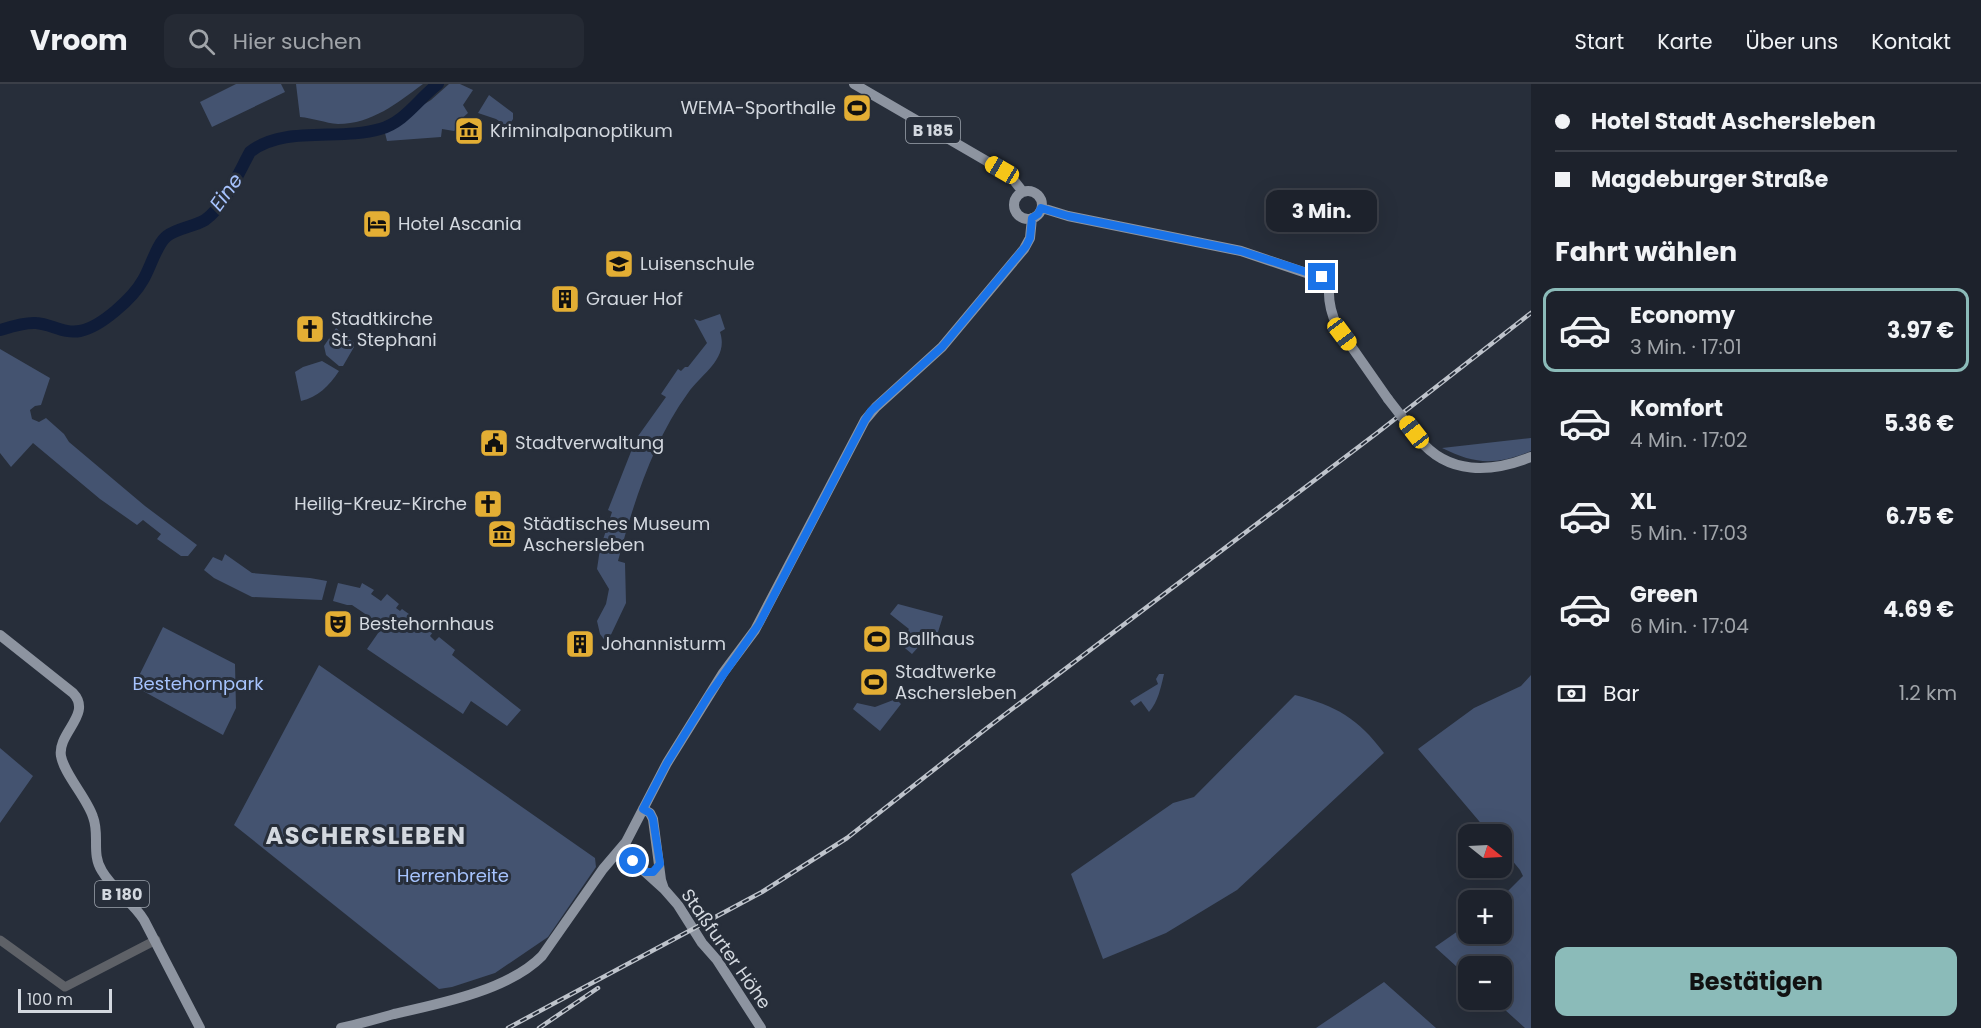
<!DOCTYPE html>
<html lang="de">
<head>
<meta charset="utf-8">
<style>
  body { margin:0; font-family:Poppins,sans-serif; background:#252a34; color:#f1f3f6; height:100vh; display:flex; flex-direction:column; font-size:22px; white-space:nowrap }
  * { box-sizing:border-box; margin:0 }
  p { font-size:20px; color:#a0a4a9 }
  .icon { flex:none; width:33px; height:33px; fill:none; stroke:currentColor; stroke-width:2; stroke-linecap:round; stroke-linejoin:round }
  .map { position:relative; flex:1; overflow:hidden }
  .panel { display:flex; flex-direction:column; background:#1d222c; width:450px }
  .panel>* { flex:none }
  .guide { display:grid; align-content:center; height:132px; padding:0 24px; background:#1d222c }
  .needle { width:39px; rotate:108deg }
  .tools { position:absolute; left:1458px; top:740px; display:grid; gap:12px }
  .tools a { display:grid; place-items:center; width:54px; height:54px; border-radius:12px; background:#1d222c; box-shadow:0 6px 24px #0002,0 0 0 2px #3b3f48; font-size:30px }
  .scale { position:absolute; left:18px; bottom:15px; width:94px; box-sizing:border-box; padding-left:6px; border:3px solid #d3d8df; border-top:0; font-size:16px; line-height:21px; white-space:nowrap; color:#d3d8df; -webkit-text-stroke:4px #272e3a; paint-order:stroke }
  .end { position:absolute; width:27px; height:27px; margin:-14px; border:8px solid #1a73e8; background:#fff; box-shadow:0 0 0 3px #fff }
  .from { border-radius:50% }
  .bubble { position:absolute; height:42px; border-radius:12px; background:#1d222c; box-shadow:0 6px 24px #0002,0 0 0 2px #3b3f48; font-size:20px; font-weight:700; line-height:42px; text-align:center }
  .car { position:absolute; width:18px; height:36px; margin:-18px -9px; border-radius:8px; box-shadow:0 0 4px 2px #0007; background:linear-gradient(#f5c518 24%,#345 0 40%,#f5c518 0 76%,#345 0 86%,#f5c518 0) }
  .guide b { display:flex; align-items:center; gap:21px; height:57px; font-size:22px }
  .guide b+b { border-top:2px solid #3b3f48 }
  .guide i { width:15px; height:15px; background:#f1f3f6 }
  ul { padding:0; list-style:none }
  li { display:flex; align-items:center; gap:18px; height:84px; margin:0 12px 9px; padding:0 12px; border:3px solid transparent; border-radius:12px }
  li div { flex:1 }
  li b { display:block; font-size:22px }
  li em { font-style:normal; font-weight:700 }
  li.on { border-color:#8bbbb9 }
  li>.icon { width:54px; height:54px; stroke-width:1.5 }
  h2 { padding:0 24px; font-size:27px; line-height:72px }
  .pay { display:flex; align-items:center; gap:15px; height:66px; padding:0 24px; font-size:22px }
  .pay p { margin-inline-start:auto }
  .cta { display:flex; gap:12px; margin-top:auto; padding:12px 24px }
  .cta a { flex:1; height:69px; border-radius:12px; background:#8bbbb9; color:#111; font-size:24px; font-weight:700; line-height:69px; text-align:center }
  header { display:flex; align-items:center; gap:36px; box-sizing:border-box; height:84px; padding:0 30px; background:#1d222c; border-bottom:2px solid #3b3f48 }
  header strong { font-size:28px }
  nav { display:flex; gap:33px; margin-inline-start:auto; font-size:21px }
  .search { width:420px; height:54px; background:#252a34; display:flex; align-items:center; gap:15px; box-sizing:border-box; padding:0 21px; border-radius:12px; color:#a0a4a9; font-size:22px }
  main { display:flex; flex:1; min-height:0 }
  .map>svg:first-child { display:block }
</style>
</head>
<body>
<header>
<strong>Vroom</strong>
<div class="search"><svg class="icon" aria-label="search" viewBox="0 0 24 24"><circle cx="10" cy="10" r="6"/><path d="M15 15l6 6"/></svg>Hier suchen</div>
<nav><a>Start</a><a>Karte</a><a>Über uns</a><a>Kontakt</a></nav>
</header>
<main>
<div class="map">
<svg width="1531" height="944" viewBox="0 0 1531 944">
  <rect width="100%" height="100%" fill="#272e3a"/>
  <!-- green -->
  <path fill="#445370" d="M 236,0 L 281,0 L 285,8 L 212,43 L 200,18 Z
    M 296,0 L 423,0 C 397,19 372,40 338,40 C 325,39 313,34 300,33 Z
    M 449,0 L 460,0 L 473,6 L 463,21 L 468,29 L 459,37 L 461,42 L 454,47 L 442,45 L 441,53 L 387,57 L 384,45 L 431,16 Z
    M 489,11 L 513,29 L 513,35 L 508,43 L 496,35 L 478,29 Z
    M 720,230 L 725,245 L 720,248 C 729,275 702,289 688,309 C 653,357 633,420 618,477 L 625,479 L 626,519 L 607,559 L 600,550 L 597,537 L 606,520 L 609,505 L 597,485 L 600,465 L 612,428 L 608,426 L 636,355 L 666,313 L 661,310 L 678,285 L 681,287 L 685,283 L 688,283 L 707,259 L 694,235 L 700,237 Z
    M 336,244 L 354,259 L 354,263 L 343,282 L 339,282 L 326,271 L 324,262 Z
    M 0,265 L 50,294 L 41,321 L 35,322 L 30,326 L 32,335 L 39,338 L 46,334 L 64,350 L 69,358 L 145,422 L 197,461 L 188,472 L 181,472 L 157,455 L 161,450 L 143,436 L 137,441 L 100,415 L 33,359 L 11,383 L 0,369 Z
    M 322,277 L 339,287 C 329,302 318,313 301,317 L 295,288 L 303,283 Z
    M 1531,354 L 1531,367 C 1496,381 1476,381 1442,364 Z
    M 225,470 L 252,489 L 310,494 L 327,497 L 322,516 L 252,513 L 214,494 L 204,486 L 213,473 L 222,477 Z
    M 338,499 L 360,504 L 362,499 L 374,506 L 371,510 L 381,517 L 387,510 L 399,520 L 396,524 L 400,527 L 402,525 L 420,538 L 425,544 L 426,542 L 433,548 L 430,552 L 435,557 L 439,553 L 455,566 L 452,571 L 521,626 L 507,642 L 471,617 L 463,630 L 367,565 L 383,542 L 352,521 L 347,521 L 333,517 Z
    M 898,520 L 943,532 L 934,561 L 922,559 L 912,570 L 899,559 L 909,545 L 890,530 Z
    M 163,543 L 235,580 L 236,624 L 223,651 L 134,602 Z
    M 319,581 L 595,774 L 596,783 L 548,853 L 495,889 L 452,903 L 439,905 L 234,741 Z
    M 1159,590 L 1164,590 C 1161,603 1158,618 1149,628 L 1141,617 L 1134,622 L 1130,617 L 1158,600 L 1156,595 Z
    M 1531,591 L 1531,944 L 1525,944 L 1493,915 L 1502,915 L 1502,882 L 1468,882 L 1468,893 L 1435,863 L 1468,840 L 1468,849 L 1502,849 L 1502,816 L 1499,816 L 1523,792 L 1520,786 L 1502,764 L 1502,750 L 1490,750 L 1418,665 L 1474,624 L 1521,602 Z
    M 1295,611 C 1336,622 1358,634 1384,669 L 1237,806 L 1166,849 L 1103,875 L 1071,790 L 1173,719 L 1194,713 Z
    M 896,615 L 901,620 L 880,647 L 853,625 L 857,619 L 875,623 Z
    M 0,664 L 33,692 L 0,739 Z
    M 1384,898 L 1436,944 L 1316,944 Z"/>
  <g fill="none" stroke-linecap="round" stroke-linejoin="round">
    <!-- river -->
    <path stroke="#0f1c38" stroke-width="12" d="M 0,246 C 10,243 25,238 36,239 C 51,240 64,250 80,247 C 101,243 133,214 143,196 C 150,185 157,159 167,152 C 178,144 193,143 205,136 C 224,123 239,88 250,68 C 283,41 341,57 380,45 C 405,38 418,15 438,0"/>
    <!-- minor -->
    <path stroke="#5e6167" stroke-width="9" d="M 0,856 L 65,903 L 156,856"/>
    <!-- major -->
    <path stroke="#8d94a0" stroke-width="10" d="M 854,0 L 1002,86 L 1012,94 L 1023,108
      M1014 121a14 14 0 1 1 28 0a14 14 0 1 1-28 0Z
      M 1042,124 L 1068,132 L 1241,167 L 1330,197 C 1327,213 1330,227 1337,242 L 1388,315
      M 1419,355 C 1448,391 1491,389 1531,373
      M 0,551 L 73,609 C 93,630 57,649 61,672 C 64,690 87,714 93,733 C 100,751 91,770 102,787 C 113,806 133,818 144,836 L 200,944
      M 643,725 L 650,729 L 653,735 L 661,796 L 664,805
      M 621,766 L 664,805 L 678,821 L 702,859 L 717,876 L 761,944
      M 341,944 C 359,940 376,935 394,930 C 439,920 509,906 542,872 L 603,785 L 626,758 L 667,679 L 723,589 L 755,546 L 865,336 L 876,323 L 942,263 L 1024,165 L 1030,154 L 1032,134"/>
    <!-- rail casing -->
    <g stroke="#bec3cb" stroke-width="4.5">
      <path id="rail" d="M 508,944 L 762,808 L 847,754 L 987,644 L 1377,349 L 1531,229
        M 539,944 L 598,904"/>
    </g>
    <!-- rail -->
    <use href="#rail" stroke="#272e3a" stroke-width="2" stroke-dasharray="7" stroke-linecap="butt"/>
    <!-- major-bridge -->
    <path stroke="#8d94a0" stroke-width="10" d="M 1388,315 L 1419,355"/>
  </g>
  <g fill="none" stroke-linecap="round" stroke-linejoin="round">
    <!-- route -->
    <path stroke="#1a73e8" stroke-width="8" d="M 633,777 L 645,788 L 653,788 L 660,780 L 653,735 L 650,729 L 643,725 L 667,679 L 709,611 L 759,540 L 865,336 L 871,327 L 942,263 L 1026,162 L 1030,154 L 1032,134 L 1038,130 L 1041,124 L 1068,132 L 1241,167 L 1322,193"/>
  </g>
  <!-- icons -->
  <defs>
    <g id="stadium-square" transform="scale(1.5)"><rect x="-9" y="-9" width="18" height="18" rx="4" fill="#e3ae34" stroke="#272e3a"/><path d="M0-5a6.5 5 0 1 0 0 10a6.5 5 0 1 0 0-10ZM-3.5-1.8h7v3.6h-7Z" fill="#111"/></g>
    <g id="museum-square" transform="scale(1.5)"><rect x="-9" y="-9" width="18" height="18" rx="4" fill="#e3ae34" stroke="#272e3a"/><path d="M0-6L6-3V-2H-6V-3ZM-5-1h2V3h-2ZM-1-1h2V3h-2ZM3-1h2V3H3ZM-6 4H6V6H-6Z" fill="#111"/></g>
    <g id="hotel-square" transform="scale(1.5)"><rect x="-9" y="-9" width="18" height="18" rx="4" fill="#e3ae34" stroke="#272e3a"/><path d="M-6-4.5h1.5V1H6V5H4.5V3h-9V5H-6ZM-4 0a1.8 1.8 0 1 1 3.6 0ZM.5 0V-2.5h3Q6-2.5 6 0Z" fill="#111"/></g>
    <g id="school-square" transform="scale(1.5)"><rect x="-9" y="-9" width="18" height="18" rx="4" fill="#e3ae34" stroke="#272e3a"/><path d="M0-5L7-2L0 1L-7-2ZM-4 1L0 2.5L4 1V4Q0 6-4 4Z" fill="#111"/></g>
    <g id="building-square" transform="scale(1.5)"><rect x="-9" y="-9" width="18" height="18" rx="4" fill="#e3ae34" stroke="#272e3a"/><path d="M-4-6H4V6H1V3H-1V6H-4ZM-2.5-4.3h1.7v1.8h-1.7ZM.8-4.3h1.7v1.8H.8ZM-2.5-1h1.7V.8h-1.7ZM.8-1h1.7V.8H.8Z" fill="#111"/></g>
    <g id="church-square" transform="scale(1.5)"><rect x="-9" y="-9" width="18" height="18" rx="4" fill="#e3ae34" stroke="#272e3a"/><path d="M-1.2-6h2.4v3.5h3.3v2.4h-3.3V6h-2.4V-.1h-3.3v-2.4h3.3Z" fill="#111"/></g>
    <g id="civic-square" transform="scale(1.5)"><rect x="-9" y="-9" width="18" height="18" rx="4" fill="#e3ae34" stroke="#272e3a"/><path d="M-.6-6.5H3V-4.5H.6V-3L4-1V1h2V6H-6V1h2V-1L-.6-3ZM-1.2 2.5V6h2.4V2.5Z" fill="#111"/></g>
    <g id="theatre-square" transform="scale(1.5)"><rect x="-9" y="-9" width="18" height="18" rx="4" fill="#e3ae34" stroke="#272e3a"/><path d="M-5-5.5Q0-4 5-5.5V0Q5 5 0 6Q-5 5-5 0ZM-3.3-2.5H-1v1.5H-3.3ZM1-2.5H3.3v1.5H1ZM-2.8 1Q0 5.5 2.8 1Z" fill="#111"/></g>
  </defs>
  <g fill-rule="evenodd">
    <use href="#stadium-square" x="857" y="24"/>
    <use href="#museum-square" x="469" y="47"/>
    <use href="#hotel-square" x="377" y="140"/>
    <use href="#school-square" x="619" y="180"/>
    <use href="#building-square" x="565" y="215"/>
    <use href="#church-square" x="310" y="245"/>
    <use href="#civic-square" x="494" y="359"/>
    <use href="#church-square" x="488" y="420"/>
    <use href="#museum-square" x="502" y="450"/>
    <use href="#theatre-square" x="338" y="540"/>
    <use href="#stadium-square" x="877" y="555"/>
    <use href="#building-square" x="580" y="560"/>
    <use href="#stadium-square" x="874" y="598"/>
  </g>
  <g text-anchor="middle" stroke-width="6" stroke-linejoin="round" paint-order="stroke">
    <!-- shield labels -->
    <g fill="#272e3a" stroke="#9fa5ae" stroke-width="1.5">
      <rect x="906" y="33" width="54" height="26" rx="4.5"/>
      <rect x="95" y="797" width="54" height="26" rx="4.5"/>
    </g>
    <g font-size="16" font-weight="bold" fill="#d3d8df">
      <text x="933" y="52">B 185</text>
      <text x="122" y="816">B 180</text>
    </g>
    <!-- poi labels -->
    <g font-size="18" fill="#d3d8df" stroke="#272e3a" text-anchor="start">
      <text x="836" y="30" text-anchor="end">WEMA-Sporthalle</text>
      <text x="490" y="53">Kriminalpanoptikum</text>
      <text x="398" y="146">Hotel Ascania</text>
      <text x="640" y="186">Luisenschule</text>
      <text x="586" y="221">Grauer Hof</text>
      <text x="331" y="241">Stadtkirche<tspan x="331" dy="21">St. Stephani</tspan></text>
      <text x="515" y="365">Stadtverwaltung</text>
      <text x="467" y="426" text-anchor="end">Heilig-Kreuz-Kirche</text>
      <text x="523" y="446">Städtisches Museum<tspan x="523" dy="21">Aschersleben</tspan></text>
      <text x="359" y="546">Bestehornhaus</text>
      <text x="898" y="561">Ballhaus</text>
      <text x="601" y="566">Johannisturm</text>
      <text x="895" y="594">Stadtwerke<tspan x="895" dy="21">Aschersleben</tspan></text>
    </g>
    <!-- park labels -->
    <g font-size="18" fill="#a6c3fd" stroke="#272e3a">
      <text x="198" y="606">Bestehornpark</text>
      <text x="453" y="798">Herrenbreite</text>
    </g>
    <!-- street labels -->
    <g font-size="18" fill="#d3d8df" stroke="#272e3a">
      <text transform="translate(726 865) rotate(55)" y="6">Staßfurter Höhe</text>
    </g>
    <!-- water labels -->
    <g font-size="20" font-style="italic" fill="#a6c2fc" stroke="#272e3a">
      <text transform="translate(226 108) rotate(-54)" y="7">Eine</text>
    </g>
    <!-- district labels -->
    <g font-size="24" font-weight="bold" letter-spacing="1.5" fill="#d3d8df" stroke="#272e3a">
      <text x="366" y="760">ASCHERSLEBEN</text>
    </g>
  </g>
</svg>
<div class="tools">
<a><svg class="needle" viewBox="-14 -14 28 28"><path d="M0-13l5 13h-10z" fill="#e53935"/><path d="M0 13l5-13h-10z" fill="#a0a4a9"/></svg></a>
<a>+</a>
<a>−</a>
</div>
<div class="scale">100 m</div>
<i class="end from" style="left:633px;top:777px"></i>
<i class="end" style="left:1322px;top:193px"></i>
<div class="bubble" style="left:1266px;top:106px;width:111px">3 Min.</div>
<i class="car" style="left:1002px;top:86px;rotate:300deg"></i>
<i class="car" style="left:1342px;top:250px;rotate:143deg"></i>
<i class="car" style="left:1414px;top:348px;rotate:322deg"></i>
</div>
<section class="panel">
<div class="guide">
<b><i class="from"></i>Hotel Stadt Aschersleben</b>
<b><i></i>Magdeburger Straße</b>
</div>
<h2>Fahrt wählen</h2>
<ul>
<li class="on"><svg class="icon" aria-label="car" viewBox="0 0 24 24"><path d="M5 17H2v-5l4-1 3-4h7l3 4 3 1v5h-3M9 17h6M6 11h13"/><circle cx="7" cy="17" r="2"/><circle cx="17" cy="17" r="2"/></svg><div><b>Economy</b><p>3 Min. · 17:01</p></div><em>3.97 €</em></li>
<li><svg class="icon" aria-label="car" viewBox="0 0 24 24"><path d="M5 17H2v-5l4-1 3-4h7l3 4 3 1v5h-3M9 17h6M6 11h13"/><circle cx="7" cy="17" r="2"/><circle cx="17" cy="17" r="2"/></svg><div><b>Komfort</b><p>4 Min. · 17:02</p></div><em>5.36 €</em></li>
<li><svg class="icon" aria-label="car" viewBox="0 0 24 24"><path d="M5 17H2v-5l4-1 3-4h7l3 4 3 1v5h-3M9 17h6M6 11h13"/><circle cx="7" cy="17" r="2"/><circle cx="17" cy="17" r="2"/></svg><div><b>XL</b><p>5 Min. · 17:03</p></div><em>6.75 €</em></li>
<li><svg class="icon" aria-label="car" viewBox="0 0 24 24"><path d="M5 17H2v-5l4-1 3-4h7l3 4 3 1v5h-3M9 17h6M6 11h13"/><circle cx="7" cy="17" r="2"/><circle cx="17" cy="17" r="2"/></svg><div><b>Green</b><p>6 Min. · 17:04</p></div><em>4.69 €</em></li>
</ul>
<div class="pay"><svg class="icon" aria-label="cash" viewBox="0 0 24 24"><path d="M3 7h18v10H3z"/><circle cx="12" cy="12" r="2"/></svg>Bar<p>1.2 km</p></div>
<div class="cta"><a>Bestätigen</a></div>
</section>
</main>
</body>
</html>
